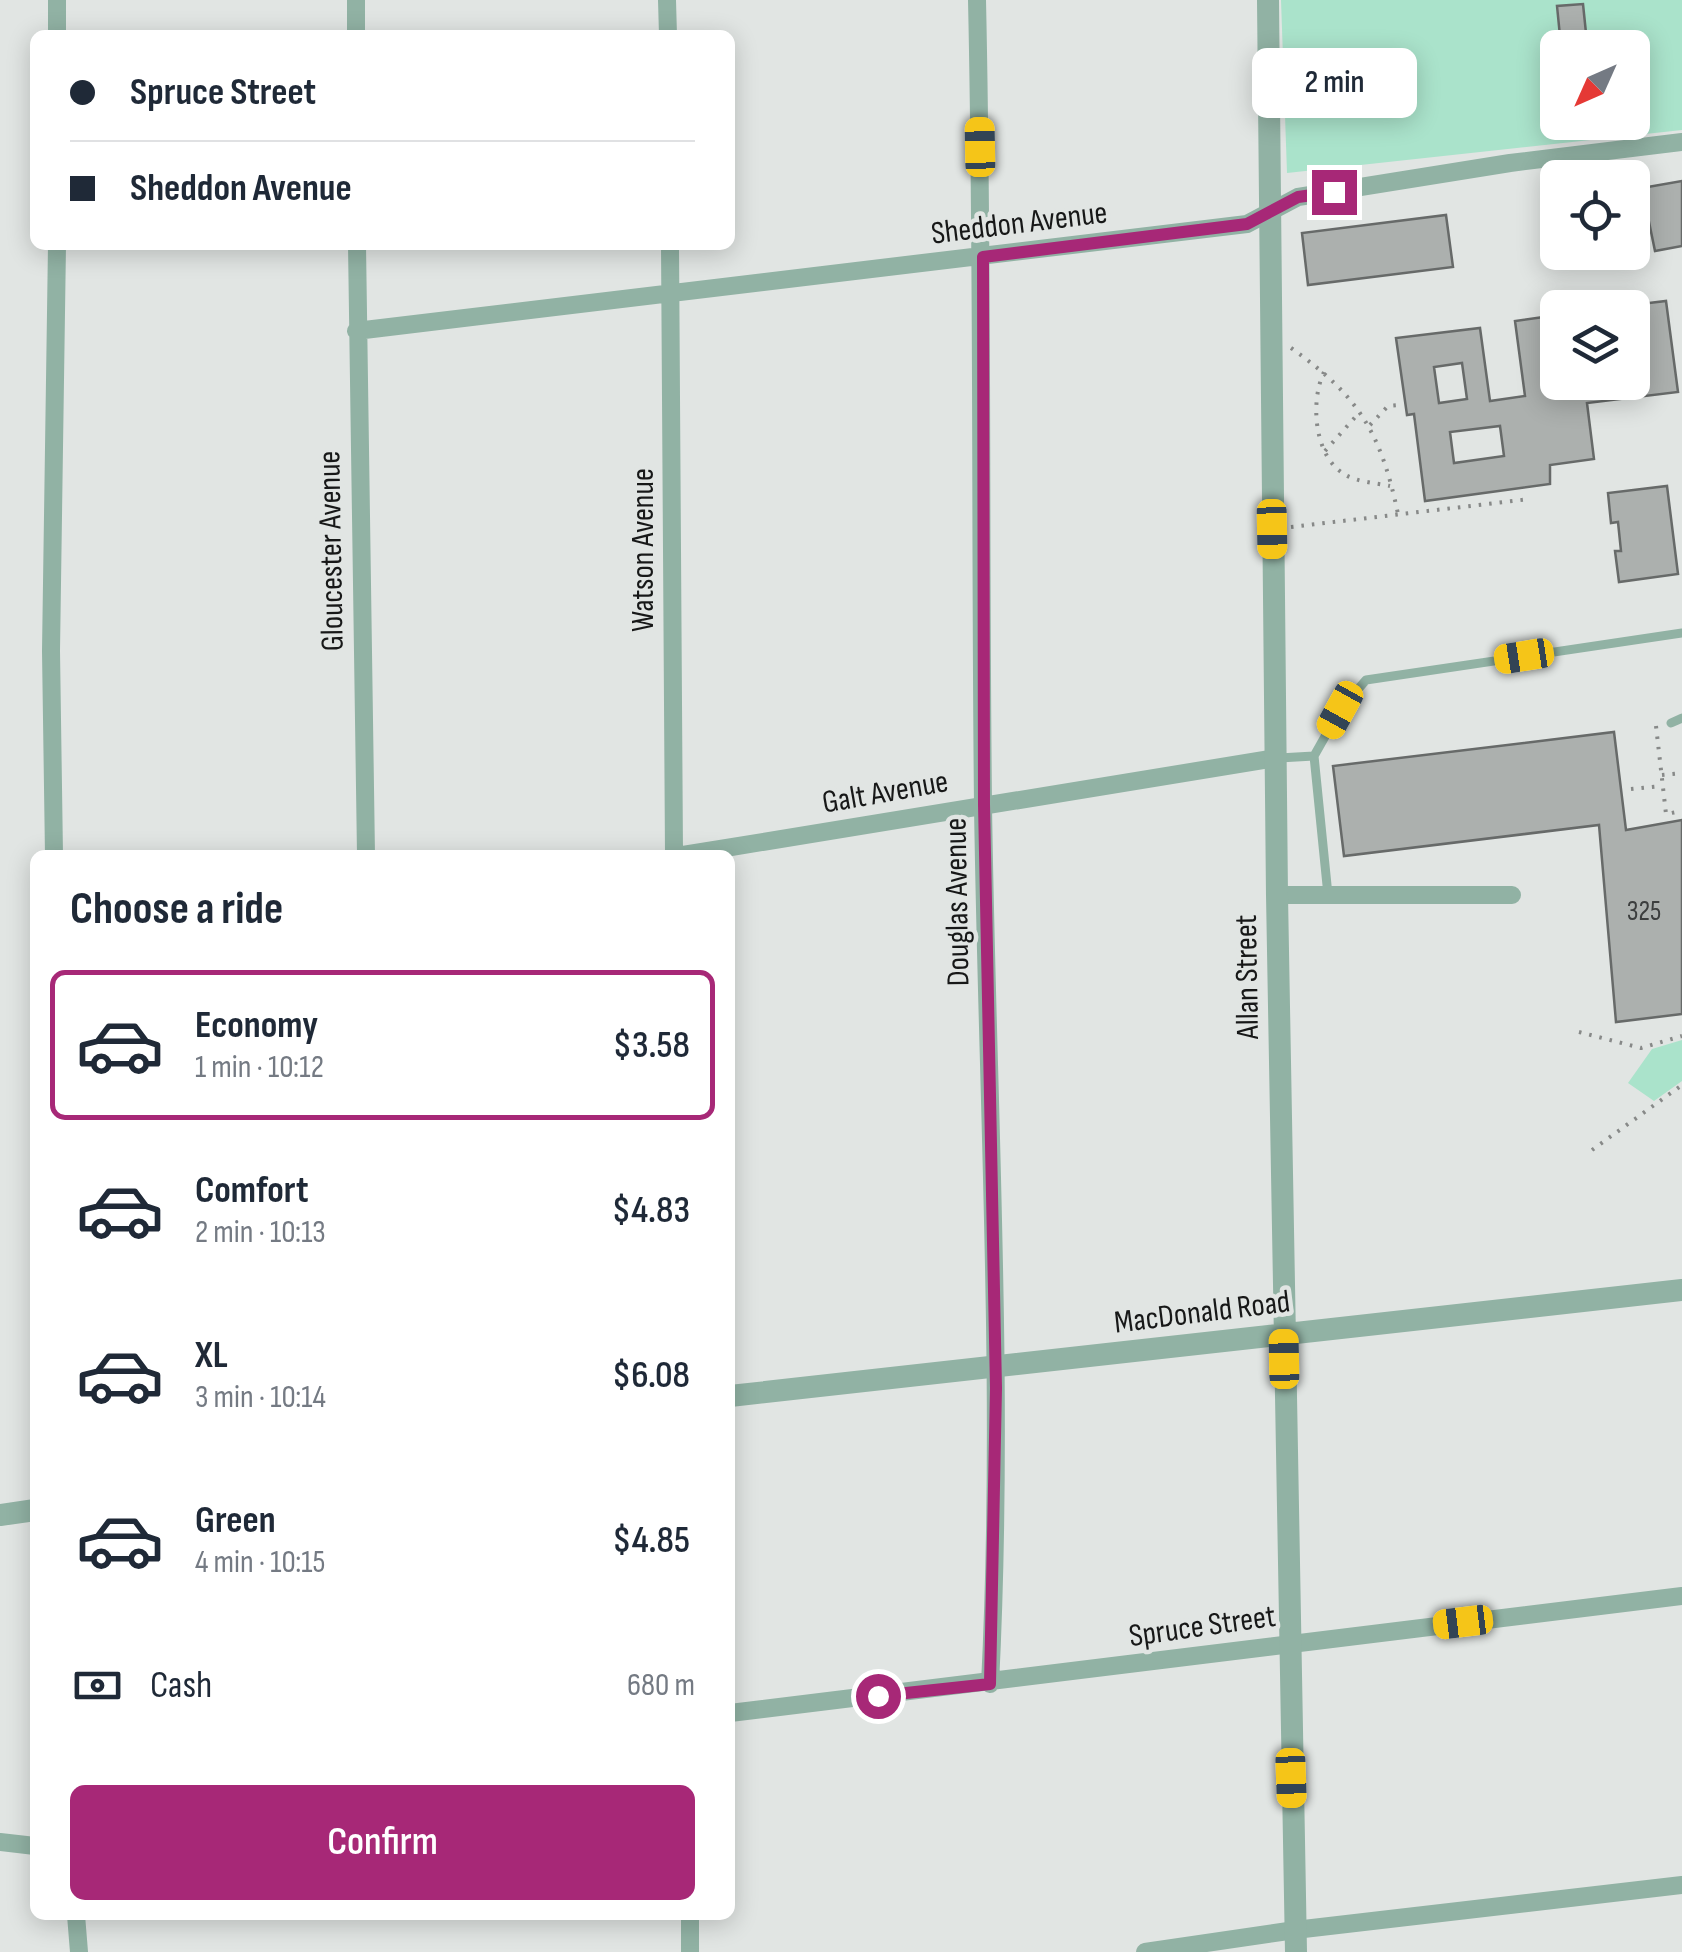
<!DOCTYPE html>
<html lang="en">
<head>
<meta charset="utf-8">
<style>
  body { margin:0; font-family:"Sofia Sans Condensed",sans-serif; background:#f2f2f3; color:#1f2937; height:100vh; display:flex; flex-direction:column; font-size:38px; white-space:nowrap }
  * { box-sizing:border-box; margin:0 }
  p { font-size:32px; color:#747a83 }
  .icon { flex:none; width:55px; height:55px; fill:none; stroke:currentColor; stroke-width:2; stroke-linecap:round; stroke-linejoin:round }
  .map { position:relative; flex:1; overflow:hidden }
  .details { position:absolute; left:30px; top:850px; width:705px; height:1070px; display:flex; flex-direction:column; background:#fff; border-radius:15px; box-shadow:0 5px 25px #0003 }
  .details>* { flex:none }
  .guide { position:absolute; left:30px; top:30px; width:705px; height:220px; border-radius:15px; box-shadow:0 5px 25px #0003; display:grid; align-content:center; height:220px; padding:0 40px; background:#fff }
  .needle { width:65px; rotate:225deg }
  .fabs { position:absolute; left:1540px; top:30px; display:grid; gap:20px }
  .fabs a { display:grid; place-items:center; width:110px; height:110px; border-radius:15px; background:#fff; box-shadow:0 5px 25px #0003; font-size:50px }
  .end { position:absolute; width:45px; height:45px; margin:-22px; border:12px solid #a72877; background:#fff; box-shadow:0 0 0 5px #fff }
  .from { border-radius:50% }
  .bubble { position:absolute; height:70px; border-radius:15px; background:#fff; box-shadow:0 5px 25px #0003; font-size:32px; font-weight:600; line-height:70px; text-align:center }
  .car { position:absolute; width:30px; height:60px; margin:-30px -15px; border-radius:12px; box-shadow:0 0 8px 2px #0007; background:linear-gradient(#f5c518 24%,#345 0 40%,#f5c518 0 76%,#345 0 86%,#f5c518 0) }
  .guide b { display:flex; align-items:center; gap:35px; height:95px; font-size:38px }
  .guide b+b { border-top:2px solid #e0e1e3 }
  .guide i { width:25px; height:25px; background:#1f2937 }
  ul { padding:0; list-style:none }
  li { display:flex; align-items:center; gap:30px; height:150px; margin:0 20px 15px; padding:0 20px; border:5px solid transparent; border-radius:15px }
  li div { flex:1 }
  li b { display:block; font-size:38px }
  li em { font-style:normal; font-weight:600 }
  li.current { border-color:#a72877 }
  li>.icon { width:90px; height:90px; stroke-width:1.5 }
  h2 { padding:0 40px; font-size:45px; line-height:120px }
  .pay { display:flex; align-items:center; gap:25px; height:110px; padding:0 40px; font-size:38px }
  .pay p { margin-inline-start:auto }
  .primary-button { display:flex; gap:20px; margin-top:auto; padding:20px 40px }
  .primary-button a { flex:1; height:115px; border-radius:15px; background:#a72877; color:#fff; font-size:40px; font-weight:600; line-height:115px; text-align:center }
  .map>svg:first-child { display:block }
</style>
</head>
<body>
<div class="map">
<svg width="1682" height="1952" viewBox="0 0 1682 1952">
  <rect width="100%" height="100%" fill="#e1e5e3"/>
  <!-- green -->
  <path fill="#aae3cb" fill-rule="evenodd" d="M 1281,0 L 1682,0 L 1682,130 L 1287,173 ZM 1558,48 L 1632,48 L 1632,122 L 1558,122 Z
    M 1682,1040 L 1682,1081 L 1654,1101 L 1628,1083 L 1652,1049 Z"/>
  <!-- building -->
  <path fill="#acb0ae" stroke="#676a69" stroke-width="2.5" fill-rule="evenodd" d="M 1583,4 L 1586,33 L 1560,36 L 1557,6 Z
    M 1682,181 L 1682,246 L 1655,251 L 1642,188 Z
    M 1446,215 L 1453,267 L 1308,285 L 1302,233 Z
    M 1666,301 L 1678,392 L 1587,403 L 1594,459 L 1550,465 L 1550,484 L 1425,501 L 1414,414 L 1407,415 L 1396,338 L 1480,328 L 1490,401 L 1525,396 L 1515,321 L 1558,315 L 1558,349 L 1553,349 L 1557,382 L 1632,382 L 1632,374 L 1641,373 L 1637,339 L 1632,340 L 1632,305 ZM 1462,363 L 1467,399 L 1439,403 L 1434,367 ZM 1500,426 L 1504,456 L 1454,463 L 1450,432 Z
    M 1667,486 L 1678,574 L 1619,582 L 1615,551 L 1621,551 L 1618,522 L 1611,523 L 1608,493 Z
    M 1614,732 L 1626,830 L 1682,820 L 1682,1014 L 1616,1022 L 1599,825 L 1344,856 L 1333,766 Z"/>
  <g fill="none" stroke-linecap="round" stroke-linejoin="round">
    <!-- path -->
    <path stroke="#878988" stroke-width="4" stroke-dasharray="2.5 8" stroke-linecap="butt" d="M 1291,348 C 1359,396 1381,433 1398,514
      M 1324,372 C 1310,401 1314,456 1344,474 C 1356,482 1376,483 1390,486
      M 1370,425 L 1388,406 L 1400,405
      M 1325,451 L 1358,414
      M 1291,527 L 1530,499
      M 1656,726 L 1666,814 L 1682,811
      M 1662,775 L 1682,773
      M 1631,789 L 1661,786
      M 1579,1032 L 1641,1048 L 1682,1036
      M 1592,1150 L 1682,1085"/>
    <!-- service -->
    <path stroke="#91b2a4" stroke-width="9" d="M 1671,723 L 1682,718
      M 1314,756 L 1328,895
      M 1279,758 L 1314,756 L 1340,710 L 1366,680 L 1682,633"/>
    <!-- minor -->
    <path stroke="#91b2a4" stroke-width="18" d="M 57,0 L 57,35
      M 356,0 L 356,35
      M 667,0 L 668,35
      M 977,0 C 983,268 980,536 983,804 C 987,1097 1005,1390 990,1684
      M 357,245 L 366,855
      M 670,245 L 674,855
      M 356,331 L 1247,224 L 1298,197 L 1510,163 L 1682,142
      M 54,855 L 51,651 L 57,245
      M 683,855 L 1276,758
      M 1277,895 L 1512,895
      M 730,1713 L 1682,1596
      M 0,1842 L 35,1846
      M 76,1915 L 79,1952
      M 690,1915 L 690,1952
      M 1145,1952 L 1295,1930 L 1682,1885"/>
    <!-- tertiary -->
    <path stroke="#91b2a4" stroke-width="22" d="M 1268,0 L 1277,895 L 1296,1952
      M 730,1396 L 1682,1290
      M 0,1515 L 35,1510"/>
  </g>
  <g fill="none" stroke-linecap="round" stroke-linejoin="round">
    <!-- route -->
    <path stroke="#a72877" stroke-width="12" d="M 878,1696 L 990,1684 L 996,1388 L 984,804 L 983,257 L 1247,224 L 1298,197 L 1334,192"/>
  </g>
  <g text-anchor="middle" stroke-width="9" stroke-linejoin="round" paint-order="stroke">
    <!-- number labels -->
    <g font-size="28" fill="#3c3e3e">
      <text x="1644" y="920">325</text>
    </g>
    <!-- street labels -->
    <g font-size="32" fill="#171818" stroke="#e1e5e3">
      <text transform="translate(1019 222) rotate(-7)" y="11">Sheddon Avenue</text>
      <text transform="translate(642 550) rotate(-90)" y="11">Watson Avenue</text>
      <text transform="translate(330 551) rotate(-91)" y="11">Gloucester Avenue</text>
      <text transform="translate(885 791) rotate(-10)" y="11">Galt Avenue</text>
      <text transform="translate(956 902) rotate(-91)" y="11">Douglas Avenue</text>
      <text transform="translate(1246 977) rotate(-91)" y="11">Allan Street</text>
      <text transform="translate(1202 1311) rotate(-7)" y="11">MacDonald Road</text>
      <text transform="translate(1202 1625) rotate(-8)" y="11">Spruce Street</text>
    </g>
  </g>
</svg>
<div class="fabs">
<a><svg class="needle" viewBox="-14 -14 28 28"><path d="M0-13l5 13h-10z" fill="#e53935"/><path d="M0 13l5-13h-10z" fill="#747a83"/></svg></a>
<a><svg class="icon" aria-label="locate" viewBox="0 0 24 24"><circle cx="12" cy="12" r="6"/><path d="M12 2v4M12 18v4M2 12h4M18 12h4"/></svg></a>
<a><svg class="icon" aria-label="layers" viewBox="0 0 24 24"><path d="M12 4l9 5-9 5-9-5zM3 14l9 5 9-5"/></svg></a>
</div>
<i class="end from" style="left:878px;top:1696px"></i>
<i class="end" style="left:1334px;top:192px"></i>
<div class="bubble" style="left:1252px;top:48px;width:165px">2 min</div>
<i class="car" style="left:980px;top:147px;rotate:359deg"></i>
<i class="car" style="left:1272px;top:529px;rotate:179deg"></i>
<i class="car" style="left:1524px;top:656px;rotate:261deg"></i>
<i class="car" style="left:1340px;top:710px;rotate:209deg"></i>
<i class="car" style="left:1284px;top:1359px;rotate:359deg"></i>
<i class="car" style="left:1463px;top:1622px;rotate:263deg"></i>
<i class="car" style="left:1291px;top:1778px;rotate:178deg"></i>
<div class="guide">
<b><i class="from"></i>Spruce Street</b>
<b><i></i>Sheddon Avenue</b>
</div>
<section class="details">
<h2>Choose a ride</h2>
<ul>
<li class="current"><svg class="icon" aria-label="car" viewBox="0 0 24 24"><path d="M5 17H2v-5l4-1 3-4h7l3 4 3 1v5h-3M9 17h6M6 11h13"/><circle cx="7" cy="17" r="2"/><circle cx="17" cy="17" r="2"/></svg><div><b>Economy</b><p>1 min · 10:12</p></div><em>$3.58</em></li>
<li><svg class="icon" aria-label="car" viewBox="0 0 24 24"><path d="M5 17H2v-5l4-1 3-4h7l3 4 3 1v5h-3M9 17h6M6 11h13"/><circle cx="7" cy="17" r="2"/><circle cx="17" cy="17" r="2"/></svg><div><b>Comfort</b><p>2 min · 10:13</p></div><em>$4.83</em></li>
<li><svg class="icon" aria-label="car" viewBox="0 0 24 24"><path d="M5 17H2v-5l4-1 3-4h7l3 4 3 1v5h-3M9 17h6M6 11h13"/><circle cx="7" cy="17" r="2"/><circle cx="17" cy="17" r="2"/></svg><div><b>XL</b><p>3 min · 10:14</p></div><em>$6.08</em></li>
<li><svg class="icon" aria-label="car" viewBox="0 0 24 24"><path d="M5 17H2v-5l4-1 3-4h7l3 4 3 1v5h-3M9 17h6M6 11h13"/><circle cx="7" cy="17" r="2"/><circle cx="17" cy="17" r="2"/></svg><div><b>Green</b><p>4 min · 10:15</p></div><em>$4.85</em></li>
</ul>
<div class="pay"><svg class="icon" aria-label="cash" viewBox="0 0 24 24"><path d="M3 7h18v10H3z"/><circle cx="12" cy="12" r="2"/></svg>Cash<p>680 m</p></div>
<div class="primary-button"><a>Confirm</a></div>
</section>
</div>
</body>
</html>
